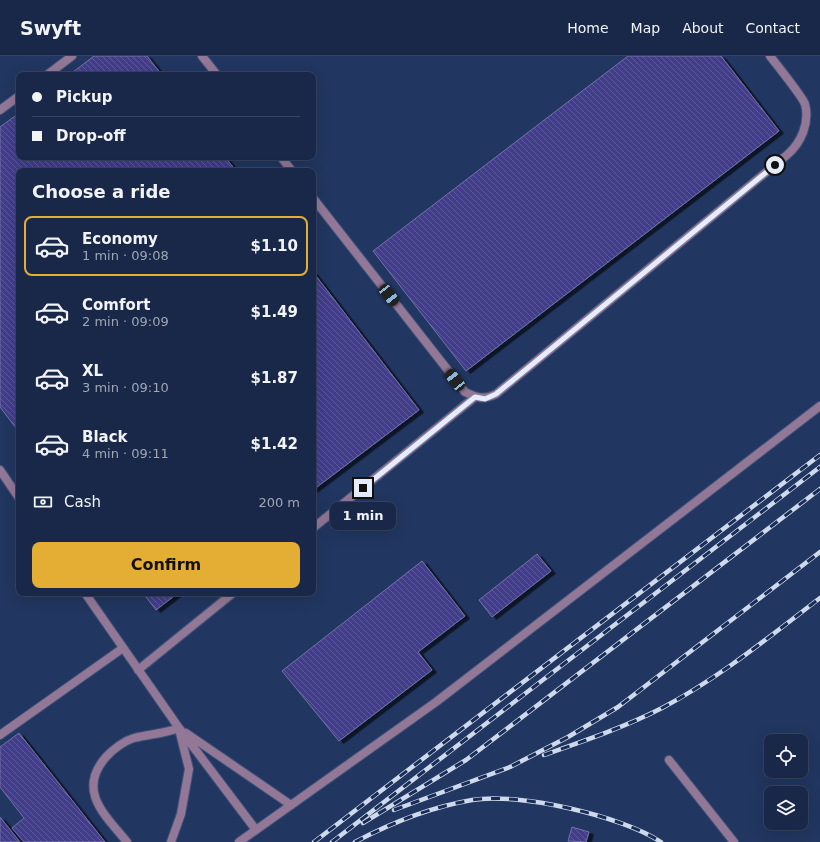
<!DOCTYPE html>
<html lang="en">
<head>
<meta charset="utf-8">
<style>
  body { margin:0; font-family:"DejaVu Sans",sans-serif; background:#22304f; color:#f1f3f6; height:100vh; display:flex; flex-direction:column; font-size:15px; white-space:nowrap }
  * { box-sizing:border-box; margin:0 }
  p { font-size:13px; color:#9fa6b4 }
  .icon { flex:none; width:22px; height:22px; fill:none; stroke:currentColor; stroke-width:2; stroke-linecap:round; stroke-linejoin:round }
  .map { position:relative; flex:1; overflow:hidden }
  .panel { position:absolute; left:16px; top:112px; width:300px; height:428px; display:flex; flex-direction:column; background:#192848; border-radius:8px; box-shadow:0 4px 16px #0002,0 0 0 1px #374460 }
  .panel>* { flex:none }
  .top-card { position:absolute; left:16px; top:16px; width:300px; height:88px; border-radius:8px; box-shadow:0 4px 16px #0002,0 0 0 1px #374460; display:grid; align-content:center; height:88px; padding:0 16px; background:#192848 }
  .controls { position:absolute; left:764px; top:678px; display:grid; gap:8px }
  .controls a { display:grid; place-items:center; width:44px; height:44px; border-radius:8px; background:#192848; box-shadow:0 4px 16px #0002,0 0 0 1px #374460; font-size:20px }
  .end { position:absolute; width:18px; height:18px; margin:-9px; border:5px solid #e5edfd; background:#111; box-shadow:0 0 0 2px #111 }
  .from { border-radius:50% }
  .bubble { position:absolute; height:28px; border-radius:8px; background:#192848; box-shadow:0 4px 16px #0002,0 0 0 1px #374460; font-size:13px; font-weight:600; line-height:28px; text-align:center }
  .car { position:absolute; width:12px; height:24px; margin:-12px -6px; border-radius:5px; box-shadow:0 0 3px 1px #0007; background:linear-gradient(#222 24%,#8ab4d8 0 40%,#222 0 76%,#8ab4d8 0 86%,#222 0) }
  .top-card b { display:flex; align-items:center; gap:14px; height:38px; font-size:15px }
  .top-card b+b { border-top:1px solid #374460 }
  .top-card i { width:10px; height:10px; background:#f1f3f6 }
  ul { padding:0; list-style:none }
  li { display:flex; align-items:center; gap:12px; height:60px; margin:0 8px 6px; padding:0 8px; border:2px solid transparent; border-radius:8px }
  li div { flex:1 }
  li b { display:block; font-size:15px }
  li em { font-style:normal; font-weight:600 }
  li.active { border-color:#e4ae35 }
  li>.icon { width:36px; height:36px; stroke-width:1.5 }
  h2 { padding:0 16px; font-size:18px; line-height:48px }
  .pay { display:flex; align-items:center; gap:10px; height:44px; padding:0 16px; font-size:15px }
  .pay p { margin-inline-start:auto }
  .button { display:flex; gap:8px; margin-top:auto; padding:8px 16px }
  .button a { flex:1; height:46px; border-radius:8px; background:#e4ae35; color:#111; font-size:16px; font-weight:600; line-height:46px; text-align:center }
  header { display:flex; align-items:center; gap:24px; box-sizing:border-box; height:56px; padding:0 20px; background:#192848; border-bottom:1px solid #374460 }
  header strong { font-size:19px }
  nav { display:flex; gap:22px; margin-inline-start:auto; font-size:14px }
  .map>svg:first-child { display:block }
</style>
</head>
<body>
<header>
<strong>Swyft</strong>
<nav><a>Home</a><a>Map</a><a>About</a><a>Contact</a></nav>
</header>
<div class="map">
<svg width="820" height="786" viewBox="0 0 820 786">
  <defs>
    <pattern id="building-back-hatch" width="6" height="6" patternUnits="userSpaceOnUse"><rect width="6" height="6" fill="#433d8a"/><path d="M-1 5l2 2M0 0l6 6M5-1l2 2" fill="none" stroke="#5e599b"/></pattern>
    <filter id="shadow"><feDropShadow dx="4.5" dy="2.5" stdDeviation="0" flood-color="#0009"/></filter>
  </defs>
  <rect width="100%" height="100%" fill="#213660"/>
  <!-- building -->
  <path fill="url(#building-back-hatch)" stroke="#7273a6" filter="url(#shadow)" d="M 94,0 L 147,0 L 162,19 L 69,19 Z
    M 628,0 L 721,0 L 779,75 L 466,315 L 373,195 Z
    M 19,57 L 19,101 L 225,101 L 236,115 L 19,115 L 19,376 L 0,351 L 0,71 Z
    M 313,216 L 419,354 L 313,434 Z
    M 537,498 L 551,515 L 492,561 L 479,544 Z
    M 422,505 L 465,560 L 418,596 L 432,614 L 339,685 L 282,615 Z
    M 143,537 L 178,537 L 156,554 Z
    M 19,677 L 105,786 L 24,786 L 12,772 L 24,762 L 0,731 L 0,691 Z
    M 0,761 L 20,786 L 0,786 Z
    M 572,771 L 589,776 L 586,786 L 568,785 Z"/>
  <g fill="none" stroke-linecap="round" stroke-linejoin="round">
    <!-- service casing -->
    <g stroke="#405379" stroke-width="10">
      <path id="service" d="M 202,0 L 217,19
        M 47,19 L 72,0
        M 0,54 L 19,40
        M 281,101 L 292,115
        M 313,142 L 465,336 C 477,342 484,344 496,338 L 787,99 C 801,87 810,67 805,48 C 802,40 777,9 770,0
        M 0,414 L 19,442
        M 313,472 L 475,341
        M 85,537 L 179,672 L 256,774
        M 138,614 L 233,537
        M 186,677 L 291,749
        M 0,679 L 123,592
        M 127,786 C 106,760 76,735 106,701 C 112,694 124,685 134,682 C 149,678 163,678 179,672
        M 171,786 L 181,758 L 189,713 L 180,677"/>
    </g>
    <!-- minor casing -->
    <g stroke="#405379" stroke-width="10">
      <path id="minor" d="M 669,704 L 734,786
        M 239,786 L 436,646 L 820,350"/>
    </g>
    <!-- service -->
    <use href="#service" stroke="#927796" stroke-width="8"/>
    <!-- minor -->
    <use href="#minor" stroke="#927796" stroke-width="8"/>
    <!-- rail casing -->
    <g stroke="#cfd9ec" stroke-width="4.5">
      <path id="rail" d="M 544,699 C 584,685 625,671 662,652 C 719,622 769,581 820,542
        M 394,754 L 510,711 L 568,681 L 618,651 L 820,496
        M 363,767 L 466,704 L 820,433
        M 314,786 L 820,399
        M 332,786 L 820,411
        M 355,786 C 391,767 431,751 472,744 C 518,736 622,760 661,786"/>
    </g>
    <!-- rail -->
    <use href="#rail" stroke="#182c55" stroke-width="3" stroke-dasharray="9" stroke-linecap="butt"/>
  </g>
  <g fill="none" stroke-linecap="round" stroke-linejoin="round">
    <!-- route -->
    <path stroke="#e5edfd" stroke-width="5" d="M 363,432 L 475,341 L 485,343 L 496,338 L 775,109"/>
  </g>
</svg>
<div class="controls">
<a><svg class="icon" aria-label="locate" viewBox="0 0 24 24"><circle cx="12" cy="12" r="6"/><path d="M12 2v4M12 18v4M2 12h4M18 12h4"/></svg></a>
<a><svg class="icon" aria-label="layers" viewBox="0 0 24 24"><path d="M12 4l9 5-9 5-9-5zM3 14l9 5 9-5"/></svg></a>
</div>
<i class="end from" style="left:775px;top:109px"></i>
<i class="end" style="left:363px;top:432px"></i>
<div class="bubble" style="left:330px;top:446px;width:66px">1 min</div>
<i class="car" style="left:389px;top:239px;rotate:142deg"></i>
<i class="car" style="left:455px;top:324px;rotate:322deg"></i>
<div class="top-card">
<b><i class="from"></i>Pickup</b>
<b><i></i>Drop-off</b>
</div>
<section class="panel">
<h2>Choose a ride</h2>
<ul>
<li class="active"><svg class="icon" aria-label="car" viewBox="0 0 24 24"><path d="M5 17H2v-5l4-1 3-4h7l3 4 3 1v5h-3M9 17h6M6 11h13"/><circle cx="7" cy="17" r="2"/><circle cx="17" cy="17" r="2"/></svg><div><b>Economy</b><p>1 min · 09:08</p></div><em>$1.10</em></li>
<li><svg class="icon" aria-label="car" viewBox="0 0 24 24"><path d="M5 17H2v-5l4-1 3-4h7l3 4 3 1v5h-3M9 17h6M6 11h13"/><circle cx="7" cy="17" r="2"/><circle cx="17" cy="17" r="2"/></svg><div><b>Comfort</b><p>2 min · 09:09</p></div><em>$1.49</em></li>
<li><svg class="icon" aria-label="car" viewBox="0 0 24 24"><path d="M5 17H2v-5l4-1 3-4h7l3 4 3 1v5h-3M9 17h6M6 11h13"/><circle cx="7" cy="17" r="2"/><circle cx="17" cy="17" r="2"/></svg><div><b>XL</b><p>3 min · 09:10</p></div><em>$1.87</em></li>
<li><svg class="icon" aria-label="car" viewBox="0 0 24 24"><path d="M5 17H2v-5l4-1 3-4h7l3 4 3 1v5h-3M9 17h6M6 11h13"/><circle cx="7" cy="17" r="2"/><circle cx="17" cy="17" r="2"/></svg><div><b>Black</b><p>4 min · 09:11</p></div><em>$1.42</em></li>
</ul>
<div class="pay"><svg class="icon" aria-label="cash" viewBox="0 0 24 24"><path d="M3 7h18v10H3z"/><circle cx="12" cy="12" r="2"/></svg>Cash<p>200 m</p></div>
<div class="button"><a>Confirm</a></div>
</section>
</div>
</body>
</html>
